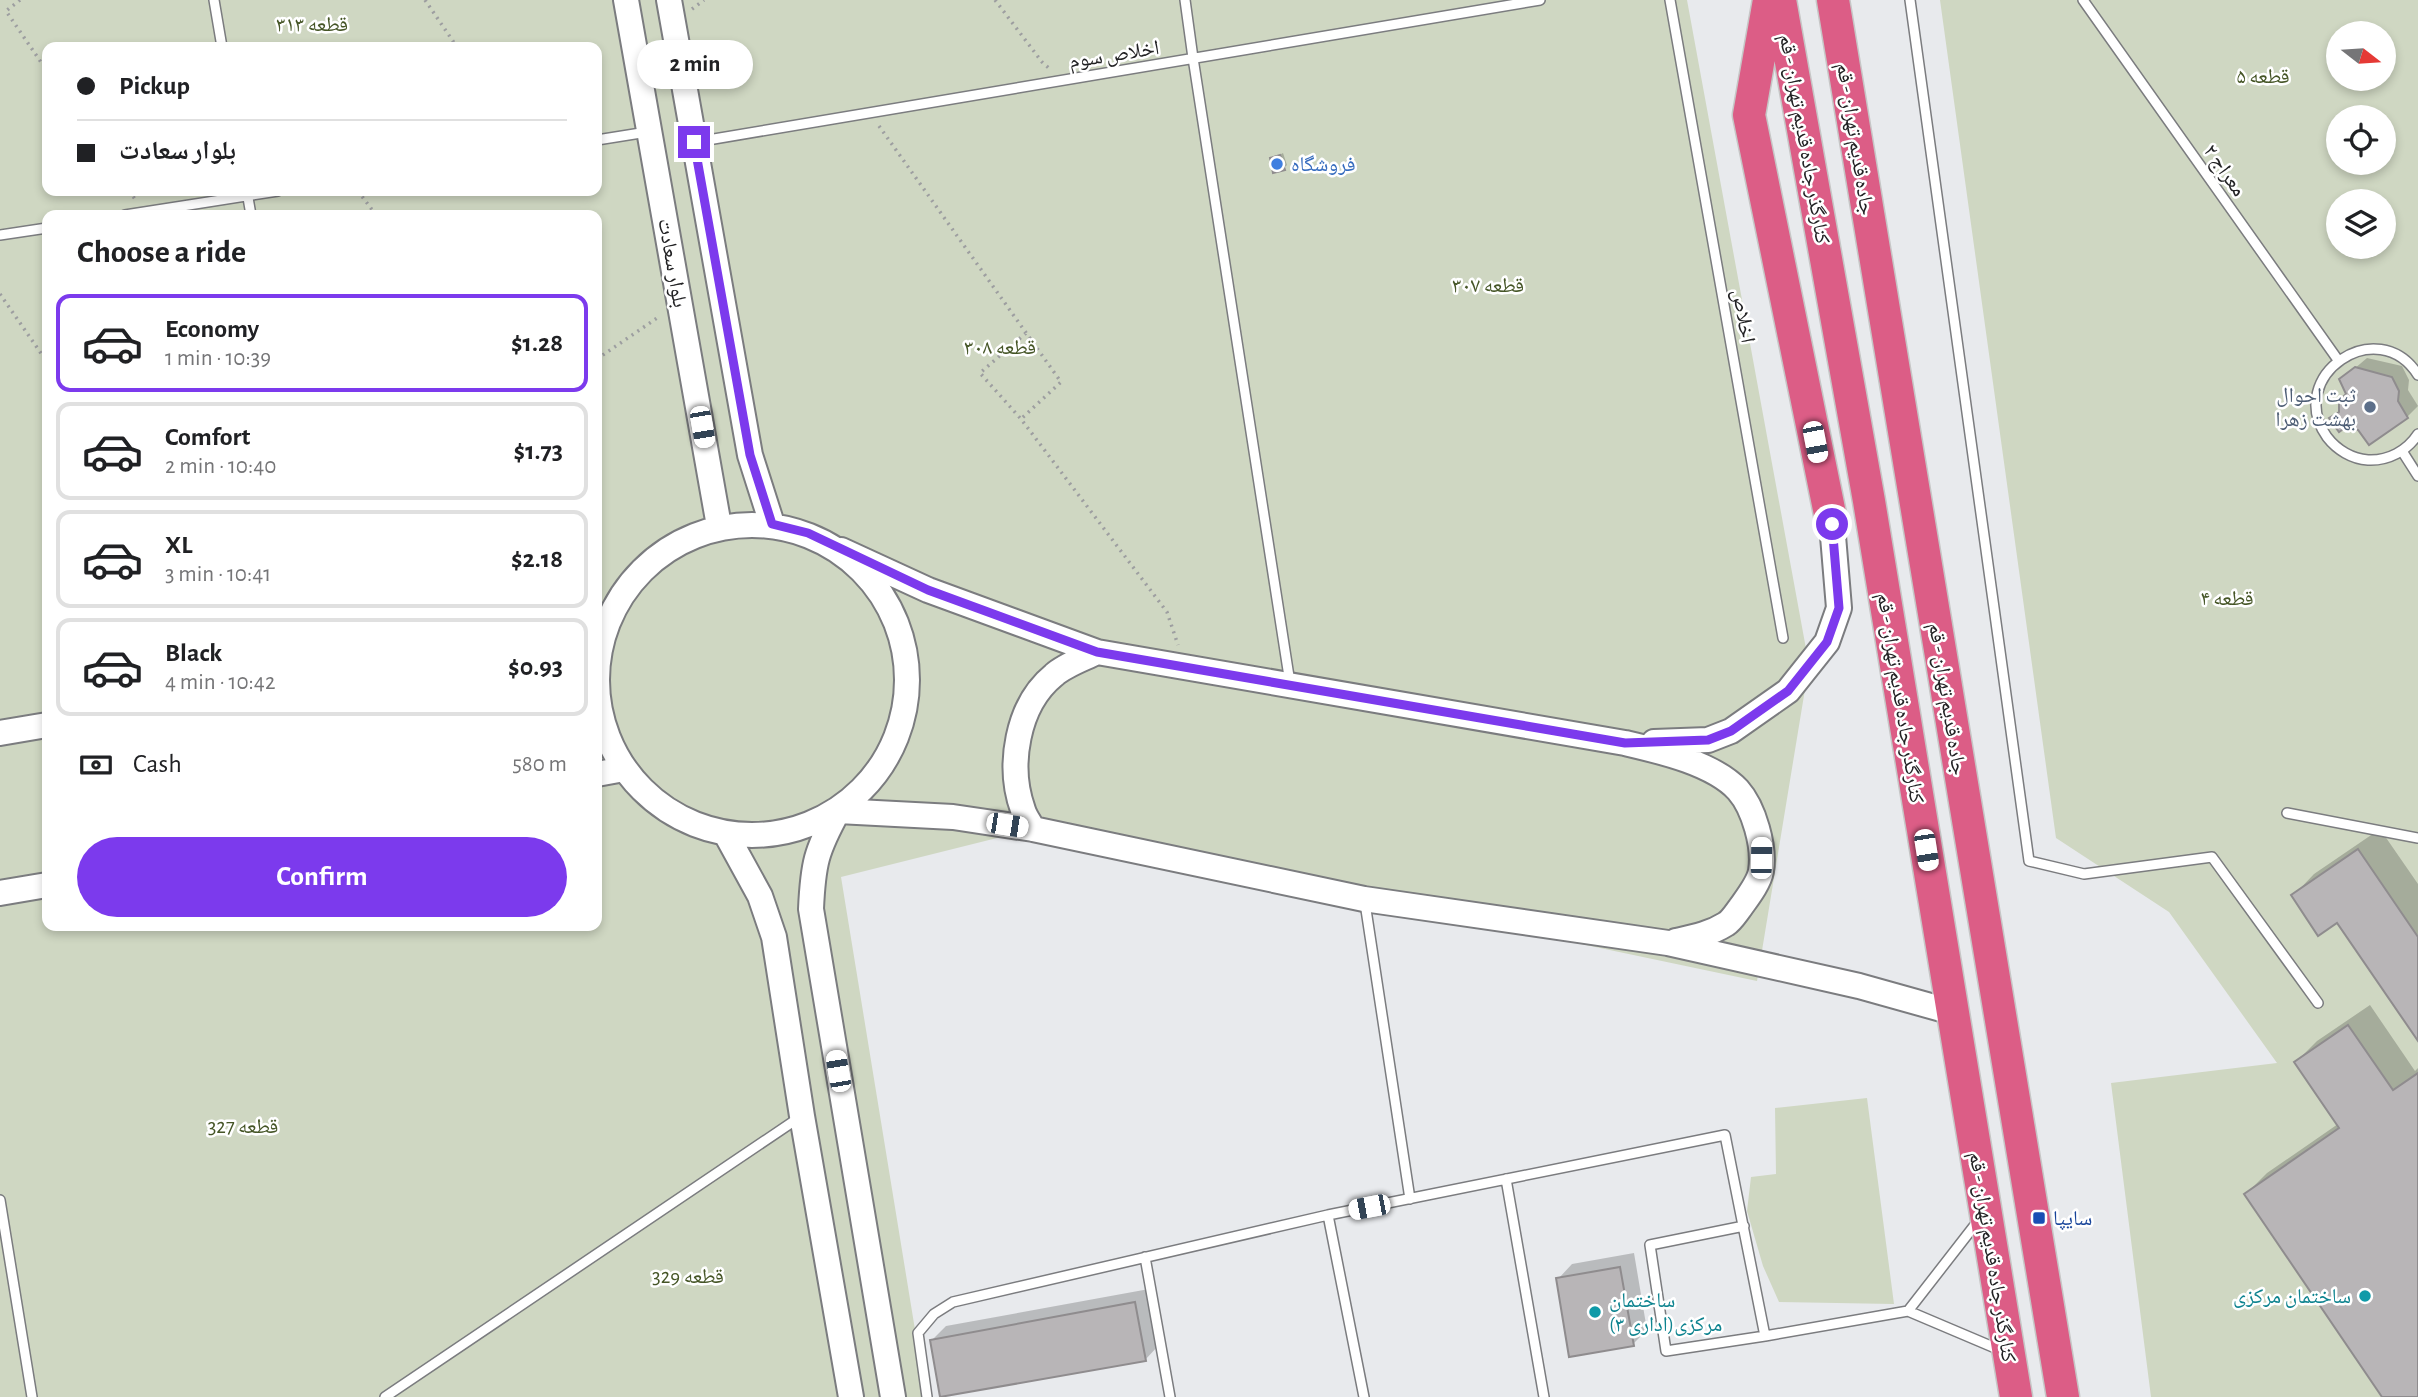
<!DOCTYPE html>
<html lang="en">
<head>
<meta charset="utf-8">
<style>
  body { margin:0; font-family:"Alegreya Sans","Noto Naskh Arabic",sans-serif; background:#f2f2f2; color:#202124; height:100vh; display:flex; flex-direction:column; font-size:26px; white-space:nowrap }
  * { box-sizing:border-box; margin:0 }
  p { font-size:23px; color:#757577 }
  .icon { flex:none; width:38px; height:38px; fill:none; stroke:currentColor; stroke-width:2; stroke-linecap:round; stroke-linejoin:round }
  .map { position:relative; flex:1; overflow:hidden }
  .drawer { position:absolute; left:42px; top:210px; width:560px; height:721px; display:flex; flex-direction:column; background:#fff; border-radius:14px; box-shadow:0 4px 10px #0003 }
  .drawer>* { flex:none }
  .hud { position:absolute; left:42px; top:42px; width:560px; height:154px; border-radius:14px; box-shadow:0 4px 10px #0003; display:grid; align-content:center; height:154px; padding:0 35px; background:#fff }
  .needle { width:46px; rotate:107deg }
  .buttons { position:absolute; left:2326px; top:21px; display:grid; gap:14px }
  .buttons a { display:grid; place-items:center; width:70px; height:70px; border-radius:50%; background:#fff; box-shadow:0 4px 10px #0003; font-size:35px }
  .end { position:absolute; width:32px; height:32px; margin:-16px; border:9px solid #7c3aed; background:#fff; box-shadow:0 0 0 4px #fff }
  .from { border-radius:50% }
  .bubble { position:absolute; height:49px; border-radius:24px; background:#fff; box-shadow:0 4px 10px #0003; font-size:23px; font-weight:600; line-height:49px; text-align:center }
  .car { position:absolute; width:21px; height:42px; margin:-21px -10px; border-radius:9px; box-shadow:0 0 5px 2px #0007; background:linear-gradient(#fff 24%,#345 0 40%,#fff 0 76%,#345 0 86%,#fff 0) }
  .hud b { display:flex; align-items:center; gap:24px; height:66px; font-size:26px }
  .hud b+b { border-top:2px solid #e0e0e0 }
  .hud i { width:18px; height:18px; background:#202124 }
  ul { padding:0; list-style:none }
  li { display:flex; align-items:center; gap:21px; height:98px; margin:0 14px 10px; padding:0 21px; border:4px solid #e0e0e0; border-radius:14px }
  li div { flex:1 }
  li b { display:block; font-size:26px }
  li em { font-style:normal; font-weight:600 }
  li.selected { border-color:#7c3aed }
  li>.icon { width:63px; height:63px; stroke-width:1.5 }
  h2 { padding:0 35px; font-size:32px; line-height:84px }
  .pay { display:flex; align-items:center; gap:18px; height:77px; padding:0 35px; font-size:26px }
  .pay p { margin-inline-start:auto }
  .cta { display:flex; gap:14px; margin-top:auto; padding:14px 35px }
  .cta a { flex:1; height:80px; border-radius:42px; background:#7c3aed; color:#fff; font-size:28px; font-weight:600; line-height:80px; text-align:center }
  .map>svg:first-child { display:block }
</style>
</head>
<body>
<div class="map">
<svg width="2418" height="1397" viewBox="0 0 2418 1397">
  <rect width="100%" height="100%" fill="#e8eaed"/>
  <!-- green -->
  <path fill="#cfd7c2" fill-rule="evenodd" d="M 0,0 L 1687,0 L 1809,665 L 1757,981 L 1033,829 L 841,877 L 926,1397 L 0,1397 ZM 47,47 L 597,47 L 597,191 L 47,191 ZM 47,215 L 597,215 L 597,926 L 47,926 Z
    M 1940,0 L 2418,0 L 2418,1397 L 2151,1397 L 2111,1083 L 2277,1063 L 2169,912 L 2056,838 ZM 2338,33 L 2384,33 L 2384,79 L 2338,79 ZM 2338,117 L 2384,117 L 2384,163 L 2338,163 ZM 2338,201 L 2384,201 L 2384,247 L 2338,247 Z
    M 1867,1098 L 1894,1304 L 1779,1302 L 1763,1266 L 1747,1211 L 1751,1177 L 1776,1174 L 1775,1108 Z"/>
  <!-- shadow -->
  <path fill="#0003" d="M 1283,153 L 1287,165 L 1284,168 L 1272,159 Z
    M 2367,358 L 2402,366 L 2409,380 L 2408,390 L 2418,406 L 2407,417 L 2359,428 L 2332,418 L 2341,409 L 2348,394 L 2341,380 Z
    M 2380,829 L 2418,884 L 2418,1038 L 2338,920 L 2293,896 L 2314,874 Z
    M 2370,1005 L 2415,1071 L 2418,1068 L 2418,1397 L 2384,1397 L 2246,1194 L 2267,1173 L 2338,1124 L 2296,1062 L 2317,1041 Z
    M 1634,1253 L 1647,1330 L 1633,1344 L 1558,1279 L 1572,1264 Z
    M 1149,1289 L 1159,1345 L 1145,1360 L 932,1340 L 946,1326 Z"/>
  <!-- building -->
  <path fill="#b8b5b7" stroke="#8f8c8e" stroke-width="2" d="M 1280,155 L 1285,170 L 1273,173 L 1270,158 Z
    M 2355,367 L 2392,377 L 2399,391 L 2398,401 L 2408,418 L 2369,445 L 2358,430 L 2346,427 L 2339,432 L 2329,418 L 2339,412 L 2339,401 L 2346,394 L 2339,379 Z
    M 2358,849 L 2418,937 L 2418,1041 L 2337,923 L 2318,936 L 2291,895 Z
    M 2348,1025 L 2393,1090 L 2418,1073 L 2418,1397 L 2382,1397 L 2244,1194 L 2339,1128 L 2294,1062 Z
    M 1620,1267 L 1634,1346 L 1569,1357 L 1556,1278 Z
    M 1135,1302 L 1146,1361 L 940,1397 L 930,1340 Z"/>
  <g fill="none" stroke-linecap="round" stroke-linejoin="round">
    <!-- lane casing -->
    <g stroke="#7b7c7f" stroke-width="12">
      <path id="lane" d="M 214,0 L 222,47
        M 1185,0 L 1193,58 L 1290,683
        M 1670,0 L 1783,638
        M 1910,0 L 2029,861 L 2084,874 L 2212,857 L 2318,1003
        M 2083,0 L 2338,360
        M 597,140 L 647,132
        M 696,142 L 1540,0
        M 247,192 L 251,215
        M 125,215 L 278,191
        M 0,235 L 47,228
        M 2418,375 C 2378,312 2284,376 2327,437 C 2337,450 2352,459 2368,460 C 2388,461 2407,451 2418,434
        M 2402,451 L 2418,476
        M 2287,813 L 2418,838
        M 1365,903 L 1410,1199
        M 1506,1179 L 1544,1397
        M 0,1200 L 32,1397
        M 1328,1215 L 1364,1397
        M 1978,1221 L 1908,1311 L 2000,1350
        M 1744,1226 L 1650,1245 L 1666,1351 L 1765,1336
        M 1145,1257 L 1170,1397
        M 385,1397 L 800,1117
        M 927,1397 L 918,1333 L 934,1314 L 953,1302 L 1328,1215 L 1725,1135 L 1765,1336 L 1908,1311"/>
    </g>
    <!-- secondary casing -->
    <g stroke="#7b7c7f" stroke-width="28">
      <path id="secondary" d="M 626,0 L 719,526
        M 669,0 L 750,455 L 772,524
        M597 680a155 155 0 1 1 310 0a155 155 0 1 1-310 0Z
        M 841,550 L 928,590 L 1097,652 L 1625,743 C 1659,751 1713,763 1738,790 C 1754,808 1765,847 1761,871 C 1759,883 1747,898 1740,908 C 1736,913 1732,920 1726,924 C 1710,934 1694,937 1676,941
        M 0,733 L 47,725
        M 1654,742 L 1708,740 L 1731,731 L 1788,691 L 1827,642 L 1839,608 L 1832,524
        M 597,774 L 624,769
        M 1033,829 C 1030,823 1025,817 1023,810 C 1007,766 1017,705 1054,675 C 1065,665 1083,659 1097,652
        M 726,834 L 760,896 L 774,937 L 802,1116 L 851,1397
        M 0,893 L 47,885
        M 893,1397 L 811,909 C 813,864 816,851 838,811 L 953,817 L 1033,829 L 1364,899 L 1668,943 L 1859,986 L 1952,1012"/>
    </g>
    <!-- highway casing -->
    <g stroke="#c6c6c6" stroke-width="35">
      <path id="highway" d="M 1769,0 L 1749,115 L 1832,524
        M 1780,0 L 1869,501 L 2016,1397
        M 1833,0 L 2063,1397"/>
    </g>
    <!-- path -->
    <path stroke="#9d9ea0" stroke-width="3.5" stroke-dasharray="2 5" stroke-linecap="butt" d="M 20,0 L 6,11 L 47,71
      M 425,0 L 457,47
      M 995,0 L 1042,62 L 1051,70
      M 692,9 L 704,0
      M 879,126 L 1061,382 L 1021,419
      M 129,191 L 135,199
      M 358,191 L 376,215
      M 0,294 L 47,362
      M 1026,333 L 980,373 L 1021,419 L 1167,612 L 1178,645
      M 597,359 L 660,316
      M 597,604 L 608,621"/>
    <!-- lane -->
    <use href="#lane" stroke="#fff" stroke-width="9"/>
    <!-- secondary -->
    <use href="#secondary" stroke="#fff" stroke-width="24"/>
    <!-- highway -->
    <use href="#highway" stroke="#dc5d86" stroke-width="32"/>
  </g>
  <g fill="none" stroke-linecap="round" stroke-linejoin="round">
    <!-- route -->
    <path stroke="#7c3aed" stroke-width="9" d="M 694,142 L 750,455 L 772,524 L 808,533 L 928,590 L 1097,652 L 1625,743 L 1708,740 L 1731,731 L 1788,691 L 1827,642 L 1839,608 L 1832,524"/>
  </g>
  <!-- markers -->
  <circle fill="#3f7fe0" stroke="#fff" stroke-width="2.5" cx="1277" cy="164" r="7"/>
  <circle fill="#5c6f8a" stroke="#fff" stroke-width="2.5" cx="2370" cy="407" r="7"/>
  <rect fill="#1a4fb4" stroke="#fff" stroke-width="2.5" x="2032" y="1211" width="14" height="14" rx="3.5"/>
  <g fill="#0f9aa8" stroke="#fff" stroke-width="2.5">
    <circle cx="2365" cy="1296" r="7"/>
    <circle cx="1595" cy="1312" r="7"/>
  </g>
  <g text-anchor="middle" stroke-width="5" stroke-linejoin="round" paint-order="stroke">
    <!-- park labels -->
    <g font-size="21" fill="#455526" stroke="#fff">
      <text x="312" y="31">قطعه ۳۱۳</text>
      <text x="2263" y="83">قطعه ۵</text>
      <text x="1488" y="292">قطعه ۳۰۷</text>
      <text x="1000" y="354">قطعه ۳۰۸</text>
      <text x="2227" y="605">قطعه ۴</text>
      <text x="243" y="1133">قطعه 327</text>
      <text x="688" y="1283">قطعه 329</text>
    </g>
    <!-- street labels -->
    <g font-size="21" fill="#222224" stroke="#fff">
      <text transform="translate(1114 54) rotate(-9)" y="7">اخلاص سوم</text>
      <text transform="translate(1805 139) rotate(80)" y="7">کنارگذر جاده قدیم تهران - قم</text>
      <text transform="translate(1856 139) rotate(81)" y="7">جاده قدیم تهران - قم</text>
      <text transform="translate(2225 170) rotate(55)" y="7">معراج ۲</text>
      <text transform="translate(673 263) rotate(80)" y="7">بلوار سعادت</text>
      <text transform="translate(1744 316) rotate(80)" y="7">اخلاص</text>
      <text transform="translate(1901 698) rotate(81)" y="7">کنارگذر جاده قدیم تهران - قم</text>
      <text transform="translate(1948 699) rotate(81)" y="7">جاده قدیم تهران - قم</text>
      <text transform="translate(1993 1257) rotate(81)" y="7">کنارگذر جاده قدیم تهران - قم</text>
    </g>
    <!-- shop labels -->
    <g font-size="21" fill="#366cbe" stroke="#fff" text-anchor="start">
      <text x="1291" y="171">فروشگاه</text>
    </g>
    <!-- service labels -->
    <g font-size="21" fill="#4e5e75" stroke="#fff" text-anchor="end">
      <text x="2356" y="402">ثبت احوال<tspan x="2356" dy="24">بهشت زهرا</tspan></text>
    </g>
    <!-- transit labels -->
    <g font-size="21" fill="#164399" stroke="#fff" text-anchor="start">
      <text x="2053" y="1225">سایپا</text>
    </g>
    <!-- culture labels -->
    <g font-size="21" fill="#0d838f" stroke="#fff" text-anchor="end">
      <text x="2351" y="1303">ساختمان مرکزی</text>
      <text x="1609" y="1307" text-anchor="start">ساختمان<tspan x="1609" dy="24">مرکزی(اداری ۳)</tspan></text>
    </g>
  </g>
</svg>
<div class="buttons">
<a><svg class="needle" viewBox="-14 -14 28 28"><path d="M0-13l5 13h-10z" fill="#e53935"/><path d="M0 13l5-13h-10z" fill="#757577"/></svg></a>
<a><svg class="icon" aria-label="locate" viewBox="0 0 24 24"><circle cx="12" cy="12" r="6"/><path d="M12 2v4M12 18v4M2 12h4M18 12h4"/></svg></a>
<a><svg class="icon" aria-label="layers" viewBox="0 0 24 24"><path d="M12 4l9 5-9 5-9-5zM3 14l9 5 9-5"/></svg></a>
</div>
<i class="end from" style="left:1832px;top:524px"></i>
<i class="end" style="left:694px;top:142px"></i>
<div class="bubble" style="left:637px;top:40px;width:116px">2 min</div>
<i class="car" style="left:702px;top:427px;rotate:170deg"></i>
<i class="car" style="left:1815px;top:442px;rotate:169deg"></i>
<i class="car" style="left:1007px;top:825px;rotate:99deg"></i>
<i class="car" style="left:1926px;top:850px;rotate:171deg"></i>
<i class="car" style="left:1761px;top:858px;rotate:1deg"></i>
<i class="car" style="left:838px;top:1071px;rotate:350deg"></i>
<i class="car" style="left:1369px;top:1207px;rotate:259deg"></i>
<div class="hud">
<b><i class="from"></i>Pickup</b>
<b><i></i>بلوار سعادت</b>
</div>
<section class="drawer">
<h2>Choose a ride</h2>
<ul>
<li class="selected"><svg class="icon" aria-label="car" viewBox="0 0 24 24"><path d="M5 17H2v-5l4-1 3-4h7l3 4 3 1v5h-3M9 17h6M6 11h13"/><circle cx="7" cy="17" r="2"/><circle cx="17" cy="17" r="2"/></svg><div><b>Economy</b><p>1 min · 10:39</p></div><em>$1.28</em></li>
<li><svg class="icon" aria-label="car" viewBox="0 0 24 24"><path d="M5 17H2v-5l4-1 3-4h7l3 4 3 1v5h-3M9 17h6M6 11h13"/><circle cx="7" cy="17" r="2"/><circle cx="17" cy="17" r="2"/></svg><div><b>Comfort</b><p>2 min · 10:40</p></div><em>$1.73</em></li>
<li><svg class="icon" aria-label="car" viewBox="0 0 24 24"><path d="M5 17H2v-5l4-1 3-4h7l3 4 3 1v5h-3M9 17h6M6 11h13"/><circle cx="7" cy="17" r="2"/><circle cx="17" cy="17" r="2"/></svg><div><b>XL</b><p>3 min · 10:41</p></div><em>$2.18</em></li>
<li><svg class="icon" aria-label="car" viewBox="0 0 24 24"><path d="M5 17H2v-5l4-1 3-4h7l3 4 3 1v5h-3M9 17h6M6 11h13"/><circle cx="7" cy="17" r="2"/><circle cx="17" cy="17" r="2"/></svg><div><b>Black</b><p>4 min · 10:42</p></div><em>$0.93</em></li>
</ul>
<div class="pay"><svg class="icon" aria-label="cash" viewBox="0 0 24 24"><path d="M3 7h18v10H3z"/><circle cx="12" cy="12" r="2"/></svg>Cash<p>580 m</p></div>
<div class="cta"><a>Confirm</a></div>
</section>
</div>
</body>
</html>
